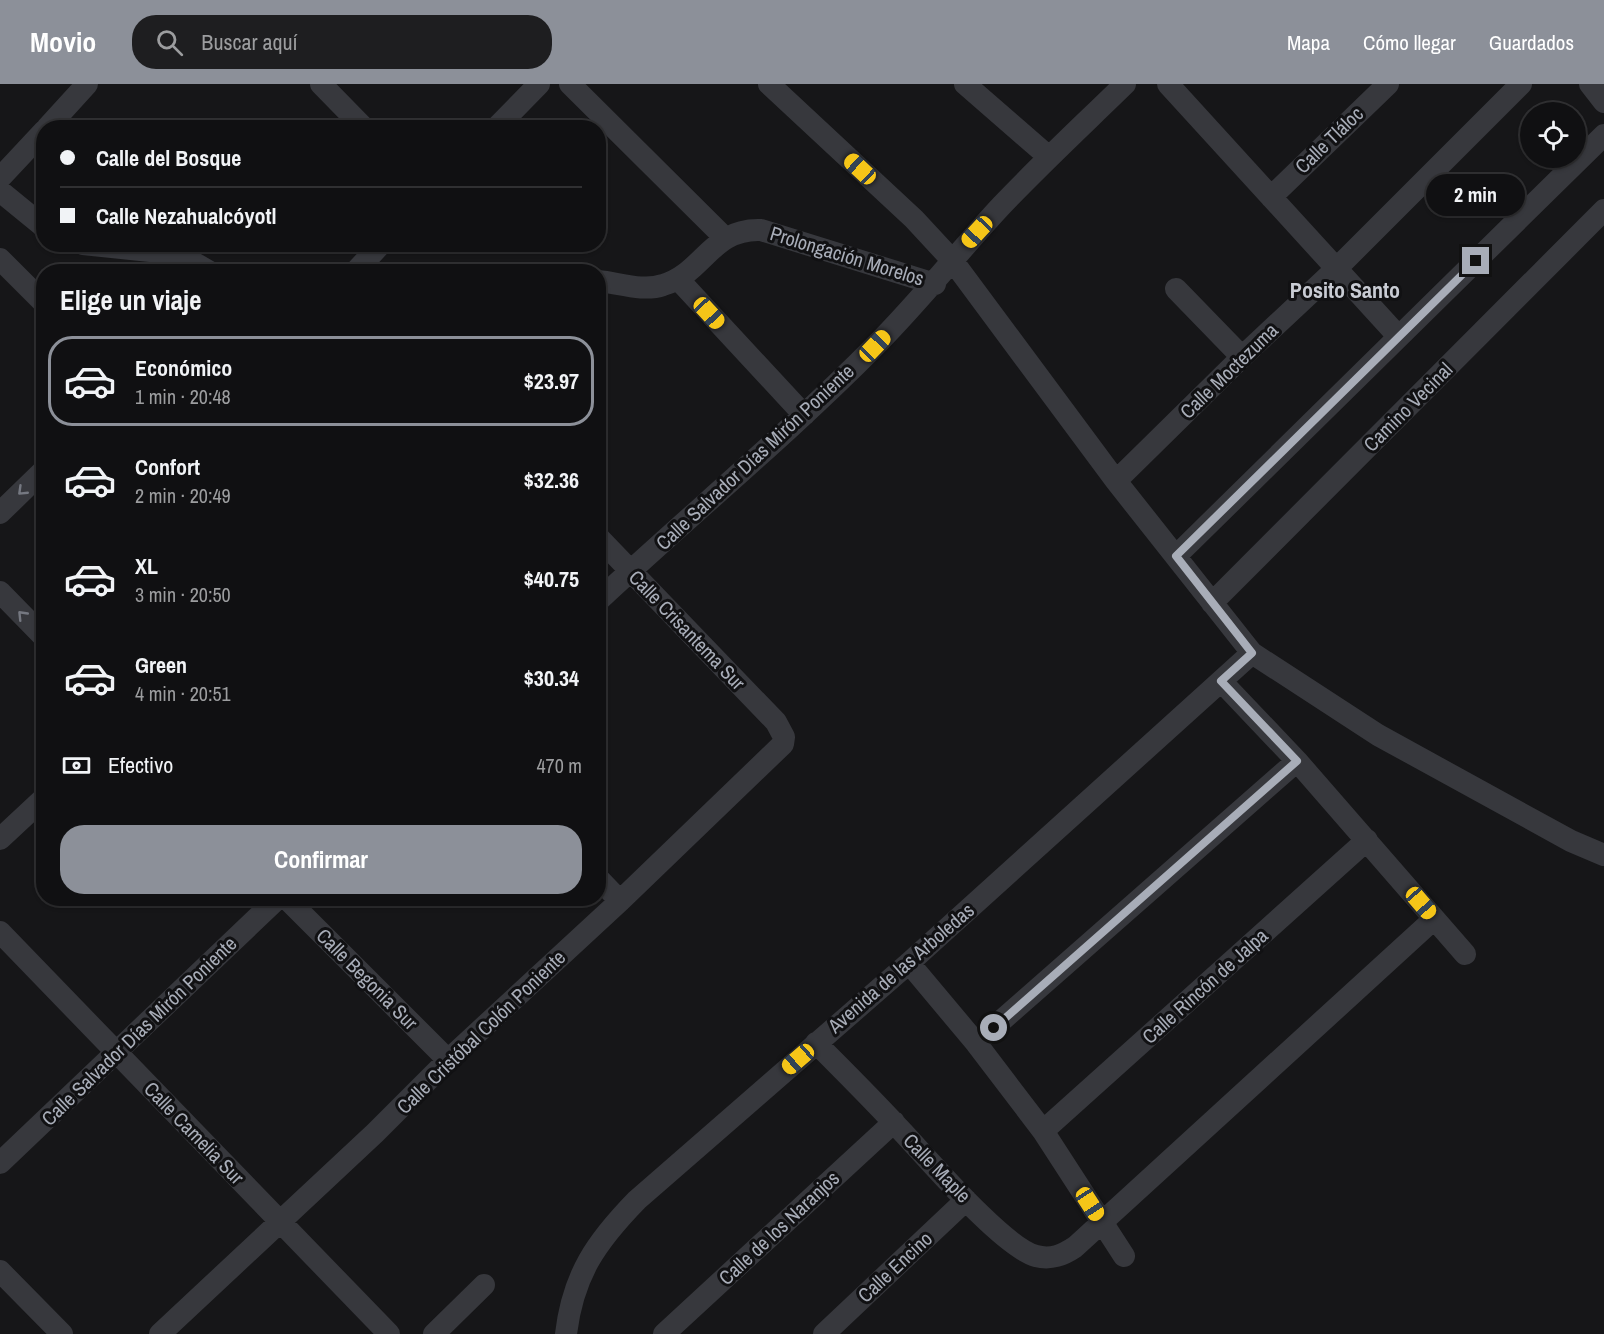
<!DOCTYPE html>
<html lang="es">
<head>
<meta charset="utf-8">
<style>
  body { margin:0; font-family:"Archivo Narrow",sans-serif; background:#1e1e20; color:#f1f3f6; height:100vh; display:flex; flex-direction:column; font-size:22px; white-space:nowrap }
  * { box-sizing:border-box; margin:0 }
  p { font-size:20px; color:#9c9d9f }
  .icon { flex:none; width:33px; height:33px; fill:none; stroke:currentColor; stroke-width:2; stroke-linecap:round; stroke-linejoin:round }
  .map { position:relative; flex:1; overflow:hidden }
  .details { position:absolute; left:36px; top:180px; width:570px; height:642px; display:flex; flex-direction:column; background:#101012; border-radius:24px; box-shadow:0 2px 4px #0004,0 0 0 2px #303032 }
  .details>* { flex:none }
  .top-card { position:absolute; left:36px; top:36px; width:570px; height:132px; border-radius:24px; box-shadow:0 2px 4px #0004,0 0 0 2px #303032; display:grid; align-content:center; height:132px; padding:0 24px; background:#101012 }
  .buttons { position:absolute; left:1520px; top:18px; display:grid; gap:12px }
  .buttons a { display:grid; place-items:center; width:66px; height:66px; border-radius:50%; background:#101012; box-shadow:0 2px 4px #0004,0 0 0 2px #303032; font-size:30px }
  .end { position:absolute; width:27px; height:27px; margin:-14px; border:8px solid #a8adb8; background:#111; box-shadow:0 0 0 3px #111 }
  .from { border-radius:50% }
  .bubble { position:absolute; height:42px; border-radius:21px; background:#101012; box-shadow:0 2px 4px #0004,0 0 0 2px #303032; font-size:20px; font-weight:700; line-height:42px; text-align:center }
  .car { position:absolute; width:18px; height:36px; margin:-18px -9px; border-radius:8px; box-shadow:0 0 4px 2px #0007; background:linear-gradient(#f5c518 24%,#345 0 40%,#f5c518 0 76%,#345 0 86%,#f5c518 0) }
  .top-card b { display:flex; align-items:center; gap:21px; height:57px; font-size:22px }
  .top-card b+b { border-top:2px solid #303032 }
  .top-card i { width:15px; height:15px; background:#f1f3f6 }
  ul { padding:0; list-style:none }
  li { display:flex; align-items:center; gap:18px; height:90px; margin:0 12px 9px; padding:0 12px; border:3px solid transparent; border-radius:24px }
  li div { flex:1 }
  li b { display:block; font-size:22px }
  li em { font-style:normal; font-weight:700 }
  li.current { border-color:#8c9099 }
  li>.icon { width:54px; height:54px; stroke-width:1.5 }
  h2 { padding:0 24px; font-size:27px; line-height:72px }
  .pay { display:flex; align-items:center; gap:15px; height:66px; padding:0 24px; font-size:22px }
  .pay p { margin-inline-start:auto }
  .primary-button { display:flex; gap:12px; margin-top:auto; padding:12px 24px }
  .primary-button a { flex:1; height:69px; border-radius:24px; background:#8c9099; color:#fff; font-size:24px; font-weight:700; line-height:69px; text-align:center }
  header { display:flex; align-items:center; gap:36px; box-sizing:border-box; height:84px; padding:0 30px; background:#8c9099; color:#fff }
  header strong { font-size:28px }
  nav { display:flex; gap:33px; margin-inline-start:auto; font-size:21px }
  .search { width:420px; height:54px; background:#1e1e20; display:flex; align-items:center; gap:15px; box-sizing:border-box; padding:0 21px; border-radius:24px; color:#9c9d9f; font-size:22px }
  .map>svg:first-child { display:block }
</style>
</head>
<body>
<header>
<strong>Movio</strong>
<div class="search"><svg class="icon" aria-label="search" viewBox="0 0 24 24"><circle cx="10" cy="10" r="6"/><path d="M15 15l6 6"/></svg>Buscar aquí</div>
<nav><a>Mapa</a><a>Cómo llegar</a><a>Guardados</a></nav>
</header>
<div class="map">
<svg width="1604" height="1250" viewBox="0 0 1604 1250">
  <rect width="100%" height="100%" fill="#161618"/>
  <g fill="none" stroke-linecap="round" stroke-linejoin="round">
    <!-- minor -->
    <path stroke="#37383d" stroke-width="22" d="M 321,0 L 364,44
      M 570,0 L 725,154
      M 769,0 L 914,135 L 952,176 L 1116,397 L 1252,569 L 1378,651 L 1571,757 L 1604,771
      M 965,0 L 1049,73
      M 1168,0 L 1398,252
      M 1590,0 L 1604,18
      M 47,44 L 87,0
      M 496,44 L 539,0
      M 0,94 L 44,47
      M 0,107 L 44,143
      M 1271,113 L 1388,0
      M 83,160 L 179,170 L 210,188
      M 0,175 L 44,219
      M 355,188 L 381,160
      M 678,195 L 804,331
      M 598,197 C 619,199 643,208 663,201 C 704,189 711,144 761,146 L 935,200
      M 1176,205 L 1242,273
      M 1116,397 L 1242,273 L 1336,185 L 1521,0
      M 0,429 L 44,386
      M 1176,472 L 1604,51
      M 0,508 L 44,553
      M 598,517 C 690,431 787,351 875,262 C 920,217 959,167 1002,121 C 1042,79 1084,40 1125,0
      M 1212,519 L 1604,126
      M 1221,597 L 1297,677 L 1465,870
      M 0,755 L 44,714
      M 598,794 L 620,817
      M 286,814 L 448,976
      M 0,848 L 389,1250
      M 909,879 L 976,959 L 1043,1047 L 1124,1172
      M 816,959 C 843,986 870,1013 896,1041 C 924,1070 1002,1163 1036,1172 C 1051,1176 1063,1171 1075,1163 L 1434,835
      M 976,959 L 1297,677
      M 1043,1047 L 1367,756
      M 0,1079 L 278,814
      M 0,1187 L 62,1250
      M 160,1250 L 375,1049 L 448,976 L 620,817 L 783,660 L 784,653 L 776,638 L 598,453
      M 434,1250 L 484,1201
      M 566,1250 C 573,1191 596,1158 637,1116 L 909,879 L 1252,569
      M 664,1250 L 894,1038
      M 824,1250 L 966,1116"/>
  </g>
  <!-- one-way arrows -->
  <defs><path id="oneway-chevron" d="M-2-3.5L2.5 0L-2 3.5" fill="none" stroke-width="1.6" stroke-linecap="round" stroke-linejoin="round" transform="scale(1.5)"/></defs>
  <g stroke="#757881">
    <use href="#oneway-chevron" transform="translate(22 407) rotate(136)"/>
    <use href="#oneway-chevron" transform="translate(22 531) rotate(-134)"/>
  </g>
  <g fill="none" stroke-linecap="round" stroke-linejoin="round">
    <!-- route -->
    <path stroke="#a8adb8" stroke-width="8" d="M 994,944 L 1297,677 L 1221,597 L 1252,569 L 1176,472 L 1476,177"/>
  </g>
  <g text-anchor="middle" stroke-width="6" stroke-linejoin="round" paint-order="stroke">
    <!-- street labels -->
    <g font-size="20" fill="#a8adb8" stroke="#111113">
      <text transform="translate(1329 56) rotate(-44)" y="7">Calle Tláloc</text>
      <text transform="translate(847 172) rotate(17)" y="7">Prolongación Morelos</text>
      <text transform="translate(1229 287) rotate(-44)" y="7">Calle Moctezuma</text>
      <text transform="translate(1408 323) rotate(-45)" y="7">Camino Vecinal</text>
      <text transform="translate(755 373) rotate(-43)" y="7">Calle Salvador Días Mirón Poniente</text>
      <text transform="translate(687 546) rotate(46)" y="7">Calle Crisantema Sur</text>
      <text transform="translate(901 884) rotate(-41)" y="7">Avenida de las Arboledas</text>
      <text transform="translate(367 895) rotate(45)" y="7">Calle Begonia Sur</text>
      <text transform="translate(1205 902) rotate(-42)" y="7">Calle Rincón de Jalpa</text>
      <text transform="translate(139 947) rotate(-44)" y="7">Calle Salvador Días Mirón Poniente</text>
      <text transform="translate(481 948) rotate(-44)" y="7">Calle Cristóbal Colón Poniente</text>
      <text transform="translate(194 1049) rotate(46)" y="7">Calle Camelia Sur</text>
      <text transform="translate(937 1084) rotate(46)" y="7">Calle Maple</text>
      <text transform="translate(779 1144) rotate(-43)" y="7">Calle de los Naranjos</text>
      <text transform="translate(895 1183) rotate(-43)" y="7">Calle Encino</text>
    </g>
    <!-- quarter labels -->
    <g font-size="22" font-weight="bold" fill="#c9ccd4" stroke="#111113">
      <text x="1345" y="214">Posito Santo</text>
    </g>
  </g>
</svg>
<div class="buttons">
<a><svg class="icon" aria-label="locate" viewBox="0 0 24 24"><circle cx="12" cy="12" r="6"/><path d="M12 2v4M12 18v4M2 12h4M18 12h4"/></svg></a>
</div>
<i class="end from" style="left:994px;top:944px"></i>
<i class="end" style="left:1476px;top:177px"></i>
<div class="bubble" style="left:1426px;top:90px;width:99px">2 min</div>
<i class="car" style="left:860px;top:85px;rotate:313deg"></i>
<i class="car" style="left:977px;top:148px;rotate:223deg"></i>
<i class="car" style="left:709px;top:229px;rotate:137deg"></i>
<i class="car" style="left:875px;top:262px;rotate:44deg"></i>
<i class="car" style="left:1421px;top:819px;rotate:139deg"></i>
<i class="car" style="left:798px;top:975px;rotate:229deg"></i>
<i class="car" style="left:1090px;top:1120px;rotate:147deg"></i>
<div class="top-card">
<b><i class="from"></i>Calle del Bosque</b>
<b><i></i>Calle Nezahualcóyotl</b>
</div>
<section class="details">
<h2>Elige un viaje</h2>
<ul>
<li class="current"><svg class="icon" aria-label="car" viewBox="0 0 24 24"><path d="M5 17H2v-5l4-1 3-4h7l3 4 3 1v5h-3M9 17h6M6 11h13"/><circle cx="7" cy="17" r="2"/><circle cx="17" cy="17" r="2"/></svg><div><b>Económico</b><p>1 min · 20:48</p></div><em>$23.97</em></li>
<li><svg class="icon" aria-label="car" viewBox="0 0 24 24"><path d="M5 17H2v-5l4-1 3-4h7l3 4 3 1v5h-3M9 17h6M6 11h13"/><circle cx="7" cy="17" r="2"/><circle cx="17" cy="17" r="2"/></svg><div><b>Confort</b><p>2 min · 20:49</p></div><em>$32.36</em></li>
<li><svg class="icon" aria-label="car" viewBox="0 0 24 24"><path d="M5 17H2v-5l4-1 3-4h7l3 4 3 1v5h-3M9 17h6M6 11h13"/><circle cx="7" cy="17" r="2"/><circle cx="17" cy="17" r="2"/></svg><div><b>XL</b><p>3 min · 20:50</p></div><em>$40.75</em></li>
<li><svg class="icon" aria-label="car" viewBox="0 0 24 24"><path d="M5 17H2v-5l4-1 3-4h7l3 4 3 1v5h-3M9 17h6M6 11h13"/><circle cx="7" cy="17" r="2"/><circle cx="17" cy="17" r="2"/></svg><div><b>Green</b><p>4 min · 20:51</p></div><em>$30.34</em></li>
</ul>
<div class="pay"><svg class="icon" aria-label="cash" viewBox="0 0 24 24"><path d="M3 7h18v10H3z"/><circle cx="12" cy="12" r="2"/></svg>Efectivo<p>470 m</p></div>
<div class="primary-button"><a>Confirmar</a></div>
</section>
</div>
</body>
</html>
